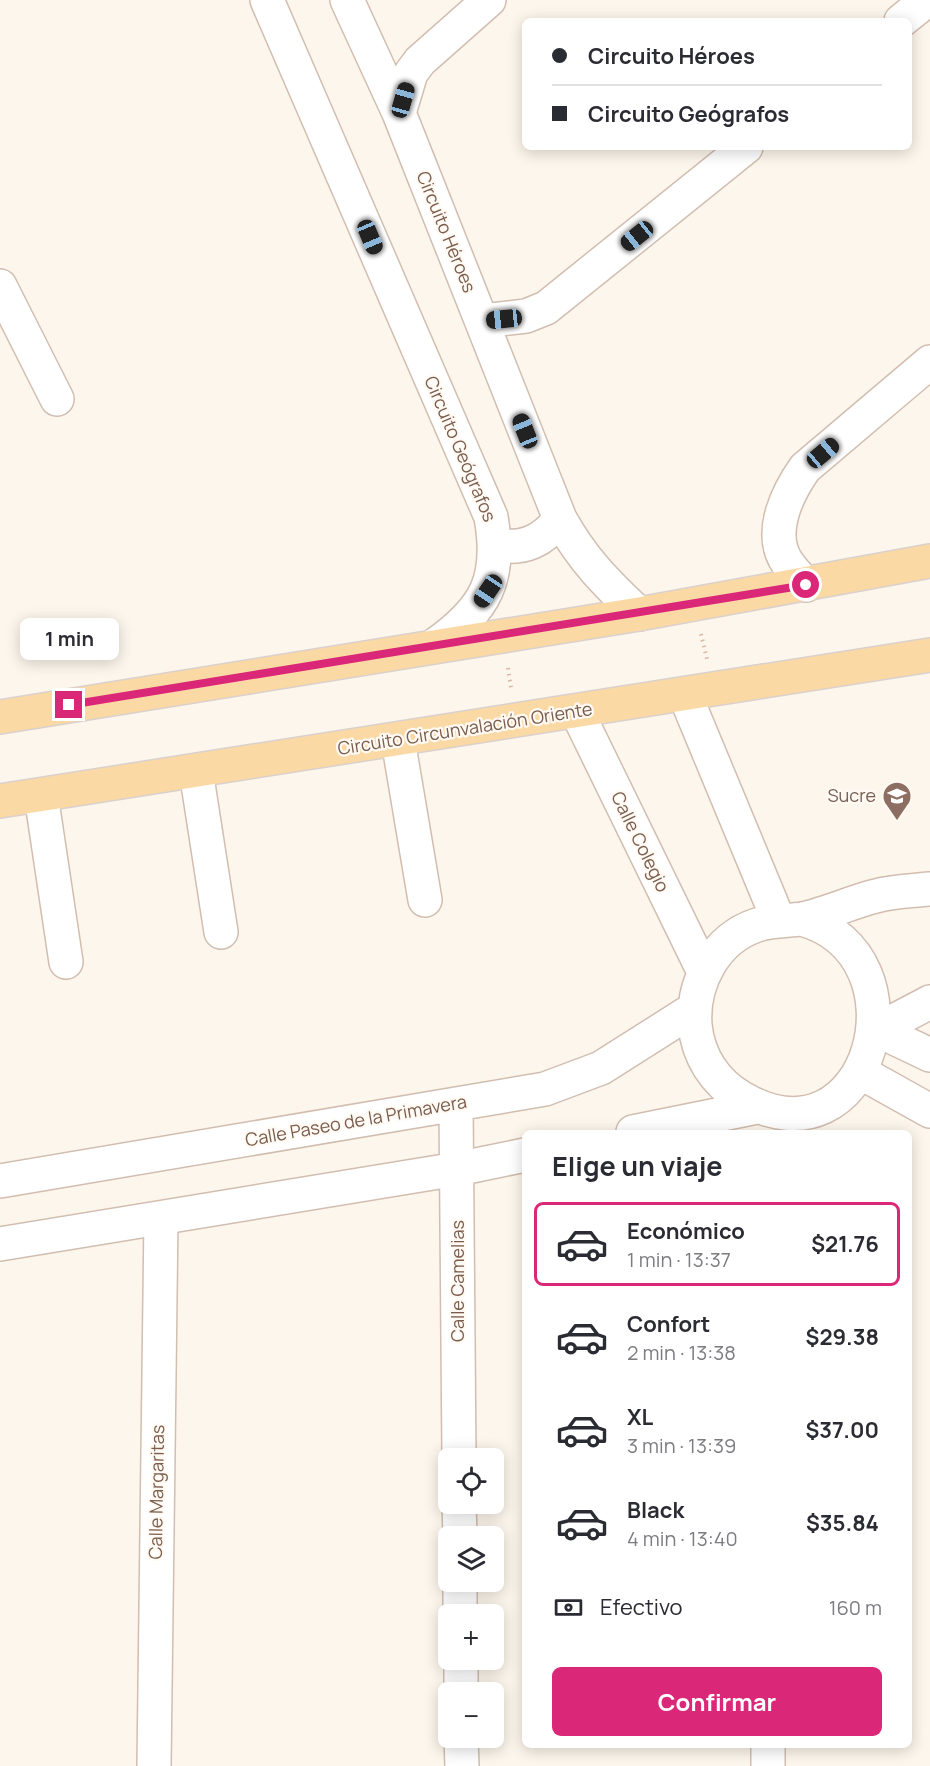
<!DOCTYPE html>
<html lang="es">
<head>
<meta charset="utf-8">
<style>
  body { margin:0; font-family:Manrope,sans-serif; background:#f2f2f3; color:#2b2b33; height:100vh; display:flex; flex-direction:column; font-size:22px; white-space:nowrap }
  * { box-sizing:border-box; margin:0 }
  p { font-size:20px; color:#7c7c81 }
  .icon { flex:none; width:33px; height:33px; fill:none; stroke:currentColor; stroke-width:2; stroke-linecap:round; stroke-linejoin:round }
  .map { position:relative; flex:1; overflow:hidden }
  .drawer { position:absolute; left:522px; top:1130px; width:390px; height:618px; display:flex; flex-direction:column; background:#fff; border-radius:9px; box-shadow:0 3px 15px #0003 }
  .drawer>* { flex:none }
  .hud { position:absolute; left:522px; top:18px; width:390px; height:132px; border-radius:9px; box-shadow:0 3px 15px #0003; display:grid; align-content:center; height:132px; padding:0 30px; background:#fff }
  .controls { position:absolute; left:438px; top:1448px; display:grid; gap:12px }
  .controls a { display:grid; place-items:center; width:66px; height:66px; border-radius:9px; background:#fff; box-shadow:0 3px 15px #0003; font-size:30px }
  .end { position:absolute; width:27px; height:27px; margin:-14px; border:8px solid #db2777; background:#fff; box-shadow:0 0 0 3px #fff }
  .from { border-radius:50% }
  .bubble { position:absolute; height:42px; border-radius:9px; background:#fff; box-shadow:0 3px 15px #0003; font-size:20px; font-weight:700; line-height:42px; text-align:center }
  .car { position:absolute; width:18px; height:36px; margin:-18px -9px; border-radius:8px; box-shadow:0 0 4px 2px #0007; background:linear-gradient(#222 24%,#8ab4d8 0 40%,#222 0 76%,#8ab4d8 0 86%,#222 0) }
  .hud b { display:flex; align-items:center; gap:21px; height:57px; font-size:22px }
  .hud b+b { border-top:2px solid #e1e1e2 }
  .hud i { width:15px; height:15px; background:#2b2b33 }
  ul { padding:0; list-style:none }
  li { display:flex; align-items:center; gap:18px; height:84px; margin:0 12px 9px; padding:0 18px; border:3px solid transparent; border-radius:9px }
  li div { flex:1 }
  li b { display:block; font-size:22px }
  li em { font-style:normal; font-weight:700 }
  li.active { border-color:#db2777 }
  li>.icon { width:54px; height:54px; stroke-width:1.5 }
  h2 { padding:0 30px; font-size:27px; line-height:72px }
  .pay { display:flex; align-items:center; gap:15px; height:66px; padding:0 30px; font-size:22px }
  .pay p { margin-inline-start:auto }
  .cta { display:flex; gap:12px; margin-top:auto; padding:12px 30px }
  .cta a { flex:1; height:69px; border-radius:9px; background:#db2777; color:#fff; font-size:24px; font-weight:700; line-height:69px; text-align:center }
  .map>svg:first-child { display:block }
</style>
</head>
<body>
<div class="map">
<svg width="930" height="1766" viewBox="0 0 930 1766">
  <rect width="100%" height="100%" fill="#fdf6ec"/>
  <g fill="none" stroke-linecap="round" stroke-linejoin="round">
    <!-- minor casing -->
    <g stroke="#d1beb0" stroke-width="36">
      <path id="minor" d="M 267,0 L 491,517 C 502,579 486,609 435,645
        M 347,0 L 399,113 L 560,519 C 582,559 606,583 639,614
        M 901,21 L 927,0
        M 399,113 L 411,73 L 420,61 L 489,0
        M 0,286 L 57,399
        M 482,321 L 526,316 L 546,308 L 746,147
        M 496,545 C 524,550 543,541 560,519
        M 806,585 C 799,577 790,568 785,559 C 769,530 788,492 805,468 L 930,362
        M 685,695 L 778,919
        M 577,712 L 704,972
        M 398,740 L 425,900
        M 196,771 L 221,932
        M 41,795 L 66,962
        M 802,919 C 930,955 871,1173 742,1098 C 715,1083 698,1056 695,1025 C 692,983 715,939 757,925 C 773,920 787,921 802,919 C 827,914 851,902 876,896 C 893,891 912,891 930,889
        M 890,1023 L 930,1002
        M 888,1035 L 930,1055
        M 869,1077 L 930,1111
        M 456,1104 L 459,1458
        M 633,1132 L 757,1107
        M 0,1181 L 545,1089 L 601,1068 L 694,1009
        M 0,1244 L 457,1169 L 525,1155
        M 459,1503 L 460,1536
        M 460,1581 L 460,1614
        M 461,1659 L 461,1692
        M 461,1737 L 462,1766
        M 154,1766 L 161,1218
        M 768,1766 L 768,1744"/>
    </g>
    <!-- major casing -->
    <g stroke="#dad1cd" stroke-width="36">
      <path id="major" d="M 0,717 L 639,614 L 930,561
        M 0,801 L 930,655"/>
    </g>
    <!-- path -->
    <path stroke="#d9b8a5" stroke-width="4" stroke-dasharray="1.5 4.5" stroke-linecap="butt" d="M 701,634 L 707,659
      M 508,668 L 511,688"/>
    <!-- minor -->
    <use href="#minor" stroke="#fff" stroke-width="33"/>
    <!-- major -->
    <use href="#major" stroke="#fbd9a5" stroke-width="33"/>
  </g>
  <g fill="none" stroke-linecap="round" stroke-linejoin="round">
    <!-- route -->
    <path stroke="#db2777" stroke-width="8" d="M 69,705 L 806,585"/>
  </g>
  <!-- icons -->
  <defs>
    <g id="school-pin" transform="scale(1.5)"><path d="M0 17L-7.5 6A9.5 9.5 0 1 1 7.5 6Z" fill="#8d6e63" stroke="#fffaf3"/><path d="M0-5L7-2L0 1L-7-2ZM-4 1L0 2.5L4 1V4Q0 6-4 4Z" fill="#fff"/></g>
  </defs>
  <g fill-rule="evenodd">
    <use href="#school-pin" x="897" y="796"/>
  </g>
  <g text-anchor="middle" stroke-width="4.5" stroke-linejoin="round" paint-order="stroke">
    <!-- street labels -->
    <g font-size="18" fill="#7a5c4d" stroke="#fffaf3">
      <text transform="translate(446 232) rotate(68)" y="6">Circuito Héroes</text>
      <text transform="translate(460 449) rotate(67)" y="6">Circuito Geógrafos</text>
      <text transform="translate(465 729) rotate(-9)" y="6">Circuito Circunvalación Oriente</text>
      <text transform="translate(640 842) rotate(64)" y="6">Calle Colegio</text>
      <text transform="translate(356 1121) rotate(-10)" y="6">Calle Paseo de la Primavera</text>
      <text transform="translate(458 1281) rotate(-90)" y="6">Calle Camelias</text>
      <text transform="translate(157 1492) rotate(-89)" y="6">Calle Margaritas</text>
    </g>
    <!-- education labels -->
    <g font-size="18" fill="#785e54" stroke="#fffaf3" text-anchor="end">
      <text x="876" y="802">Sucre</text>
    </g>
  </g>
</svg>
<div class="controls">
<a><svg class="icon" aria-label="locate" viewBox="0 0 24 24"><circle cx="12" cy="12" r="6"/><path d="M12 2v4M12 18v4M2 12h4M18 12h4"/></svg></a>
<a><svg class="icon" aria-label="layers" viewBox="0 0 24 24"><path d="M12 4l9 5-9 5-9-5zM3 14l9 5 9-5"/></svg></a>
<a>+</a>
<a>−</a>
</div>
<i class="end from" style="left:806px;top:585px"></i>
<i class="end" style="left:69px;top:705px"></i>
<div class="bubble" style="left:20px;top:618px;width:99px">1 min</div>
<i class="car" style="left:403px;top:100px;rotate:16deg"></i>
<i class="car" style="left:637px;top:236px;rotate:231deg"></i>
<i class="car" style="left:370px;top:237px;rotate:157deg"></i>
<i class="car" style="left:504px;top:319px;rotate:264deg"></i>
<i class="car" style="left:525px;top:431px;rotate:338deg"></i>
<i class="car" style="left:823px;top:453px;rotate:50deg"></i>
<i class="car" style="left:488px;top:591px;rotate:214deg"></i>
<div class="hud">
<b><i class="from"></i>Circuito Héroes</b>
<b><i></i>Circuito Geógrafos</b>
</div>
<section class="drawer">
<h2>Elige un viaje</h2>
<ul>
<li class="active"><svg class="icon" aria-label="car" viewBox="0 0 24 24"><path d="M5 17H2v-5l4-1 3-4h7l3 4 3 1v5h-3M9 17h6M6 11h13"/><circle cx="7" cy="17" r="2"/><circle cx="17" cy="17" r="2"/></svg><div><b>Económico</b><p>1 min · 13:37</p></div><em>$21.76</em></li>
<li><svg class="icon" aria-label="car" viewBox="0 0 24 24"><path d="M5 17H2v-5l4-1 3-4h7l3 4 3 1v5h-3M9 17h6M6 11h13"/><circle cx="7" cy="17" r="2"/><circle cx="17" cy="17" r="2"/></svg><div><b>Confort</b><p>2 min · 13:38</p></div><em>$29.38</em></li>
<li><svg class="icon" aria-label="car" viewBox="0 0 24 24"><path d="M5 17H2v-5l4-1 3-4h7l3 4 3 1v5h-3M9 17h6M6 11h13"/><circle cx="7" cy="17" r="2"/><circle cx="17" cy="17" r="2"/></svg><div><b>XL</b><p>3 min · 13:39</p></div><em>$37.00</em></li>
<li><svg class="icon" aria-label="car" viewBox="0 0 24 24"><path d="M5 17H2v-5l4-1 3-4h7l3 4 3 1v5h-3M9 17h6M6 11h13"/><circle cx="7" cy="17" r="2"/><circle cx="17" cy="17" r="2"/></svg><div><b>Black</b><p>4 min · 13:40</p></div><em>$35.84</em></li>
</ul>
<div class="pay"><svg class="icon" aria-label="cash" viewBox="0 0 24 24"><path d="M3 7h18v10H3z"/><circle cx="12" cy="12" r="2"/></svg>Efectivo<p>160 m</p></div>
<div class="cta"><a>Confirmar</a></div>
</section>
</div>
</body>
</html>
